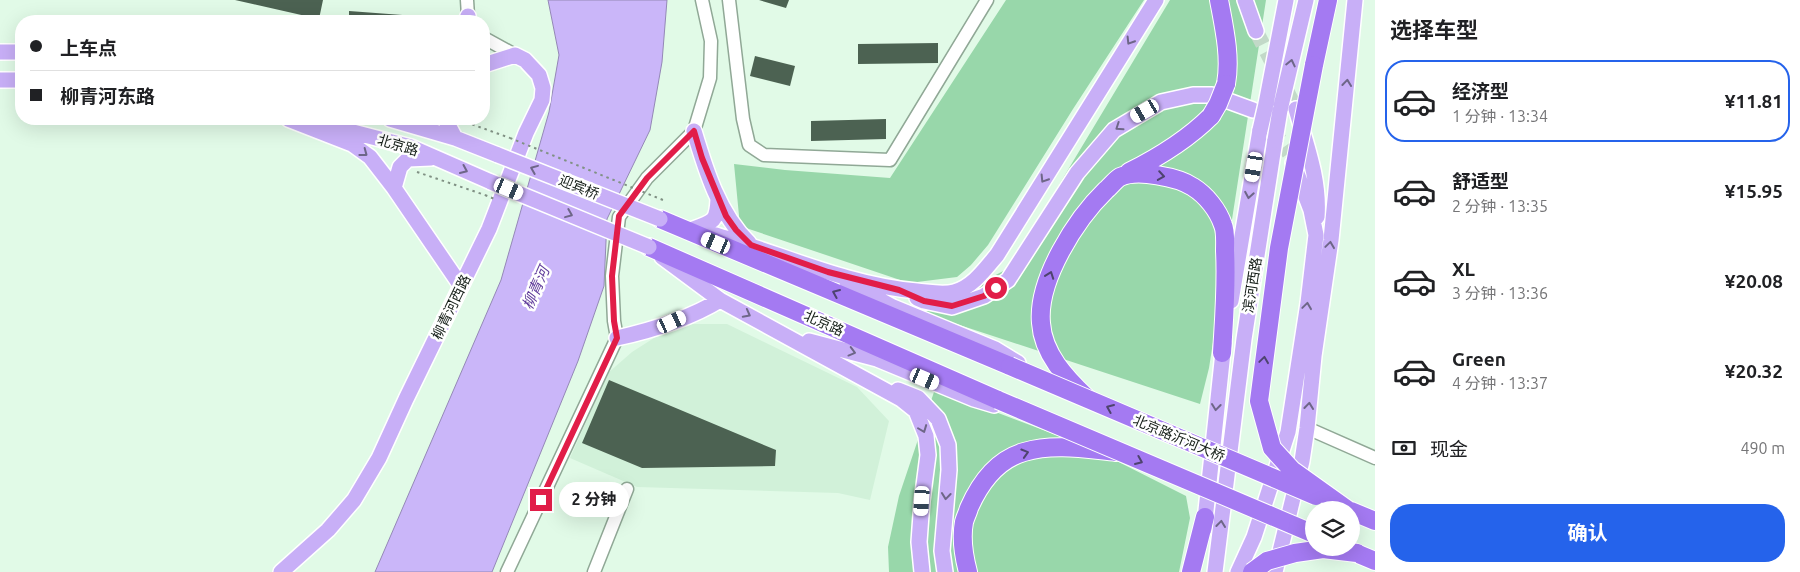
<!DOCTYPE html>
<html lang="zh">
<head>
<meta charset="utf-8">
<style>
  body { margin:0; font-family:Ubuntu,"Noto Sans SC",sans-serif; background:#f6f6f6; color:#202124; height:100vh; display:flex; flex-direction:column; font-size:19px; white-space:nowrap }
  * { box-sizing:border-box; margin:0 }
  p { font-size:16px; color:#757577 }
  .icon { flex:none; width:28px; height:28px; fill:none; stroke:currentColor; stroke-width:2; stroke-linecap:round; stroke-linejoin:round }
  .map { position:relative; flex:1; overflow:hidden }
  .details { display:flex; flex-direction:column; background:#fff; width:425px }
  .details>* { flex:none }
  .guide { position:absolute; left:15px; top:15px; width:475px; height:110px; border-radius:20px; box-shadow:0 5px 20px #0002; display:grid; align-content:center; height:110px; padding:0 15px; background:#fff }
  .fabs { position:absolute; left:1305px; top:501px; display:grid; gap:10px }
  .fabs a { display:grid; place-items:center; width:55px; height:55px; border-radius:50%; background:#fff; box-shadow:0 5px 20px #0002; font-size:25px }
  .end { position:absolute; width:22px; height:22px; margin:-11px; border:6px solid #e11d48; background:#fff; box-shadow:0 0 0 2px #fff }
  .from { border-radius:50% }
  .bubble { position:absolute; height:35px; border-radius:18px; background:#fff; box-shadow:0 5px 20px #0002; font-size:16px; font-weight:700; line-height:35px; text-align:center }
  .car { position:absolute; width:15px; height:30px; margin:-15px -8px; border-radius:6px; box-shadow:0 0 4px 1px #0007; background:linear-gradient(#fff 24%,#345 0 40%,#fff 0 76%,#345 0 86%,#fff 0) }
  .guide b { display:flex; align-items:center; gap:18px; height:48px; font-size:19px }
  .guide b+b { border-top:1px solid #e0e0e0 }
  .guide i { width:12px; height:12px; background:#202124 }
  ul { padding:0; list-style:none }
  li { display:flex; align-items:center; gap:15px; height:82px; margin:0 10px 8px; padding:0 5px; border:2px solid transparent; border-radius:20px }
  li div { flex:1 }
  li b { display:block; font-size:19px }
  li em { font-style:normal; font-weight:700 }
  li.selected { border-color:#2563eb }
  li>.icon { width:45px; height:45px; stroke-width:1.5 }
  h2 { padding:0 15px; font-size:22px; line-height:60px }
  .pay { display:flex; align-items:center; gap:12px; height:55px; padding:0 15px; font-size:19px }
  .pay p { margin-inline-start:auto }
  .action { display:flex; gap:10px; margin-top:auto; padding:10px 15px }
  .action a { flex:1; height:58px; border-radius:20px; background:#2563eb; color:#fff; font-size:20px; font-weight:700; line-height:58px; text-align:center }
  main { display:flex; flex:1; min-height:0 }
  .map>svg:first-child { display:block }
</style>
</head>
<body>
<main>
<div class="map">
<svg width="1375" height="572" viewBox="0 0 1375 572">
  <rect width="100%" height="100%" fill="#e1fae7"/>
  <!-- built -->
  <path fill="#d1f1d9" d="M 676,324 L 727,324 L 857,387 L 889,421 L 870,500 L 838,493 L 637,487 L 570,458 L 608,373 L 632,352 Z"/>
  <!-- green -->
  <path fill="#98d7aa" d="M 1006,0 L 1144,0 L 1073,109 L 988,245 L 971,265 L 957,277 L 909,283 L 740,226 L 734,164 L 785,170 L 890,178 Z
    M 1170,0 L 1266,0 L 1209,368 L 1200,404 L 923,313 L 1009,268 Z
    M 935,389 L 1091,448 L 1186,496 L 1190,518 L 1179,572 L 889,572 L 888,547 L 899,496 Z"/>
  <!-- water -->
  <path fill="#cab6f9" stroke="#9488b6" d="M 548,0 L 667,0 L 662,62 L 650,130 L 607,219 L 604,286 L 578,361 L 492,572 L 375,572 L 501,280 L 549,112 L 559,55 Z"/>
  <!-- building -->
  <path fill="#4c6252" d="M 235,0 L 323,0 L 319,19 Z
    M 759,0 L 789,0 L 786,8 Z
    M 349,11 L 429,17 L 429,21 L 349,21 Z
    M 938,43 L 938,63 L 858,64 L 858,44 Z
    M 755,56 L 795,66 L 790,86 L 750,76 Z
    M 886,119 L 886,139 L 811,141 L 811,121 Z
    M 609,380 L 776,450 L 775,466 L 642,468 L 582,443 Z"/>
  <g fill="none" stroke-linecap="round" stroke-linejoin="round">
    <!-- major-tunnel -->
    <path stroke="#c2d9c8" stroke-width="15" stroke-dasharray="15 8" stroke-linecap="butt" d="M 1256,31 L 1296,109
      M 1271,128 L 1289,153"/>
    <!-- minor casing -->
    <g stroke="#90a896" stroke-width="15">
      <path id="minor" d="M 467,0 L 468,16 L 471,21
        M 729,0 L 743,119 L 749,145 L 764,155 L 890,160 L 987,0
        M 484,38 L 515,55
        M 1307,428 L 1375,458
        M 507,572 L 617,338 L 614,321 L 612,276 L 619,217 L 647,178 L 694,131 L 710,78 L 711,41 L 702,0
        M 594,572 L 627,489"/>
    </g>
    <!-- major casing -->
    <g stroke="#fff" stroke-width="18">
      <path id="major" d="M 1245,0 L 1256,31
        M 466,21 L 468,16
        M 0,52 L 21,52
        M 0,80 L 21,80
        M 1266,104 L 1286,0
        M 1296,109 C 1306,144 1320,180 1317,217
        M 1280,110 L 1306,0
        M 288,119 L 352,144 L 370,157 L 394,188 L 461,286
        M 390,119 L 455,138 L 498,155
        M 445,119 L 455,138
        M 326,125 L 411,147 L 491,182
        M 694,131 C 706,171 719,214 749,243
        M 394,188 L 400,167 L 408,159 L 431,158
        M 693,229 C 714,222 717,221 718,199
        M 712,234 C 780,253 846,285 917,291 C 929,292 942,295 954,292 C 973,287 985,269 997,255 L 1156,0
        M 662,257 L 720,300 L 901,399 L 916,411 L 926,436 L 928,455 L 922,501 L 919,542 L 922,572
        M 847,282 L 893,307 L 995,349 L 1018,363
        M 917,298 L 924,301 L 952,307 L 984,296 L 1008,280 L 1077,173 L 1114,130 L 1161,102 L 1193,95 L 1212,95 L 1253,110
        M 1231,301 L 1260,130
        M 617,338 C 653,330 689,319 720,300
        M 809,341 L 877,359 L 974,399 L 994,405
        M 898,390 L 918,398 L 938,419 L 948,445 L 949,470 L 942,551 L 945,572
        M 1204,529 L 1224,343
        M 281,572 L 328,530 L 354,500 L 379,458 L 406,399 L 489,229 L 526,133 L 542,100 L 543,88 L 539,75 L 525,60 L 515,55 L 484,65
        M 1215,572 L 1244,339 L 1275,140
        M 1238,572 L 1254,537 L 1288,432 L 1308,303 L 1316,235 L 1311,210 L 1293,163
        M 1275,572 L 1302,461 L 1307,428 L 1314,356 L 1331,240 L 1355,0"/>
    </g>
    <!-- highway casing -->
    <g stroke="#fff" stroke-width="20">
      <path id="highway" d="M 1219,0 C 1224,27 1231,57 1226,84
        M 1314,65 L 1328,0
        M 1129,172 C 1159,157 1187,140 1211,116
        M 660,219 L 1010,366
        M 649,247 L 998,400
        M 1087,398 C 1066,378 1043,354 1041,323 C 1037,280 1076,219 1106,190 C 1110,187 1115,180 1120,177 C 1137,169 1178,177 1193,187 C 1206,195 1218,210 1223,225 C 1226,232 1225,243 1225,251 C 1227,285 1224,319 1222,353
        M 1351,511 L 1375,521
        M 1344,548 L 1375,561
        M 968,572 C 964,557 961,538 964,522 C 965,518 968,512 969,508 C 980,483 996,460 1024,452 C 1054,443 1086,449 1116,452
        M 1191,572 L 1205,517"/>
    </g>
    <!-- path -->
    <path stroke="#809184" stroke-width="2" stroke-dasharray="2.5 4" stroke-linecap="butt" d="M 460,120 L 510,138
      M 417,172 L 485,195"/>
    <!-- minor -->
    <use href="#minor" stroke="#fff" stroke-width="12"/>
    <!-- major -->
    <use href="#major" stroke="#c8aff7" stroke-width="15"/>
    <!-- highway -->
    <use href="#highway" stroke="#a47af2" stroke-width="18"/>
    <!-- major-bridge casing -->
    <g stroke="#fff" stroke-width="18" stroke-linecap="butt">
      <path id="major-bridge" d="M 1260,130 L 1266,104
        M 1275,140 L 1280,110
        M 498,155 L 660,219
        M 491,182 L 649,247"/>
    </g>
    <!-- highway-bridge casing -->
    <g stroke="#fff" stroke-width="20" stroke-linecap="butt">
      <path id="highway-bridge" d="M 1314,65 L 1279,248 L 1259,401 L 1272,448 L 1292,470 L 1348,510
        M 1211,116 L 1218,104 L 1226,84
        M 1010,366 L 1316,496
        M 998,400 L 1314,534
        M 1252,572 L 1267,561 L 1295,553 L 1323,549 L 1357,553"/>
    </g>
    <!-- path-bridge -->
    <path stroke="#809184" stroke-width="2" stroke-dasharray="2.5 4" stroke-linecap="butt" d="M 510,138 L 663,200
      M 485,195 L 497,200"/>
    <!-- major-bridge -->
    <use href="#major-bridge" stroke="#c8aff7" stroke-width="15"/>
    <!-- highway-bridge -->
    <use href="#highway-bridge" stroke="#a47af2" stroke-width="18"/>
  </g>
  <!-- one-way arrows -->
  <defs><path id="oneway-chevron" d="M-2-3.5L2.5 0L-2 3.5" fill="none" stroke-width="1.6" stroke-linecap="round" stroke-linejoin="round" transform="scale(1.25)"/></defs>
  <g stroke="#6e6688">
    <use href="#oneway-chevron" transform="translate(1130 41) rotate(122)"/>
    <use href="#oneway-chevron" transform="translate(1291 63) rotate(-77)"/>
    <use href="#oneway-chevron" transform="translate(1347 83) rotate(-84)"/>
    <use href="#oneway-chevron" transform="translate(1119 127) rotate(146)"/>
    <use href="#oneway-chevron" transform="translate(364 153) rotate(37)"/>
    <use href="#oneway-chevron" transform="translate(534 169) rotate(-158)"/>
    <use href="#oneway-chevron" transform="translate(464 170) rotate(24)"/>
    <use href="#oneway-chevron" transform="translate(1044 179) rotate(122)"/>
    <use href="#oneway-chevron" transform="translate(1249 195) rotate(100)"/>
    <use href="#oneway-chevron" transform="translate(569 214) rotate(22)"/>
    <use href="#oneway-chevron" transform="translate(1330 245) rotate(-82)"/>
    <use href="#oneway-chevron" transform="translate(1307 306) rotate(-82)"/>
    <use href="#oneway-chevron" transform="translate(747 314) rotate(28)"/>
    <use href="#oneway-chevron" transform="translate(852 352) rotate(15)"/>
    <use href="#oneway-chevron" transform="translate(1309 406) rotate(-84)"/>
    <use href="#oneway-chevron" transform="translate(1216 407) rotate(97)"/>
    <use href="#oneway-chevron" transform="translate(923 429) rotate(69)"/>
    <use href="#oneway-chevron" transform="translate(946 496) rotate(96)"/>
    <use href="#oneway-chevron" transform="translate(1221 524) rotate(-83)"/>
  </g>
  <g stroke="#4e436f">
    <use href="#oneway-chevron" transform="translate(1161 176) rotate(9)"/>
    <use href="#oneway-chevron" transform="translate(1050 275) rotate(-70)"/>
    <use href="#oneway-chevron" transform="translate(836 293) rotate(-157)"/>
    <use href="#oneway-chevron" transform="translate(1264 360) rotate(-82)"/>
    <use href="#oneway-chevron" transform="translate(1110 408) rotate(-157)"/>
    <use href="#oneway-chevron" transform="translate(1025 453) rotate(-17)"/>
    <use href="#oneway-chevron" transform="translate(1139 461) rotate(23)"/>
  </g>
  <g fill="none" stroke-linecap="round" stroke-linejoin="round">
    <!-- route -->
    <path stroke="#e11d48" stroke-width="6" d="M 541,500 L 617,338 L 614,321 L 612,276 L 619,216 L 647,178 L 694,131 L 702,158 L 726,216 L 736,230 L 751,245 L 828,272 L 899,290 L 924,301 L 952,306 L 984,296 L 996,288"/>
  </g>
  <g text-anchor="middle" stroke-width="5" stroke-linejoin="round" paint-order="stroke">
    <!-- street labels -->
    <g font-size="14" fill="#151e18" stroke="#fff">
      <text transform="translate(398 145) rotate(17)" y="5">北京路</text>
      <text transform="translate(579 187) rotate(22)" y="5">迎宾桥</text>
      <text transform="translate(1252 285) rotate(-81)" y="5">滨河西路</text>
      <text transform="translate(451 307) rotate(-64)" y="5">柳青河西路</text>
      <text transform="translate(824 323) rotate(24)" y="5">北京路</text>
      <text transform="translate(1179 438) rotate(23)" y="5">北京路沂河大桥</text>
    </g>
    <!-- water labels -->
    <g font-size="15" font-style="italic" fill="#603c9b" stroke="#fff">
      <text transform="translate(536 288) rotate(-66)" y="5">柳青河</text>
    </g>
  </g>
</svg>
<div class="fabs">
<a><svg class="icon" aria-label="layers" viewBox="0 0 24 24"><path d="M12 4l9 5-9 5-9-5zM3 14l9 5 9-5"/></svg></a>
</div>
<i class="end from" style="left:996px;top:288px"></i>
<i class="end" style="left:541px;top:500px"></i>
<div class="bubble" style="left:559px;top:482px;width:70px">2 分钟</div>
<i class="car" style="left:1145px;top:111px;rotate:240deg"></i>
<i class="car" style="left:1254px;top:167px;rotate:190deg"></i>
<i class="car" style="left:509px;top:189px;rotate:113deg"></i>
<i class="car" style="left:716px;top:243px;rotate:293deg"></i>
<i class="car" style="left:672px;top:322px;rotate:65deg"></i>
<i class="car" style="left:925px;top:379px;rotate:113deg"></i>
<i class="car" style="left:922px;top:501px;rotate:184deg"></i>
<div class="guide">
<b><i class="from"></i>上车点</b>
<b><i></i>柳青河东路</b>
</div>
</div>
<section class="details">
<h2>选择车型</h2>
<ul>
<li class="selected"><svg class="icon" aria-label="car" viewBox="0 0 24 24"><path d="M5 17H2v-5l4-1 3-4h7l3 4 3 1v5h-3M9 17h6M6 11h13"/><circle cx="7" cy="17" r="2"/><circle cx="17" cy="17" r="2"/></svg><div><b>经济型</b><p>1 分钟 · 13:34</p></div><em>¥11.81</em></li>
<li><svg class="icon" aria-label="car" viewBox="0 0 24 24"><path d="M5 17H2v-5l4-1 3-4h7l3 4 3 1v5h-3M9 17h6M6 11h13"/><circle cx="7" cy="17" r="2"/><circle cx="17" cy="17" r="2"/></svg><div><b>舒适型</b><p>2 分钟 · 13:35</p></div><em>¥15.95</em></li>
<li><svg class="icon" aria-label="car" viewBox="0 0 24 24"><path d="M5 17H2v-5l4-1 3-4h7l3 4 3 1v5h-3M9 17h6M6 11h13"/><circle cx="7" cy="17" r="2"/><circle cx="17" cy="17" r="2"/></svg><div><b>XL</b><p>3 分钟 · 13:36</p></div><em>¥20.08</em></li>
<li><svg class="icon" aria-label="car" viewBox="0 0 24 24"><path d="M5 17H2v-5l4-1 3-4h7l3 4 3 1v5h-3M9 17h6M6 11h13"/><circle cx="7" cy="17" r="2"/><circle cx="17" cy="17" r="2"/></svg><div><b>Green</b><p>4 分钟 · 13:37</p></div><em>¥20.32</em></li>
</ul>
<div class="pay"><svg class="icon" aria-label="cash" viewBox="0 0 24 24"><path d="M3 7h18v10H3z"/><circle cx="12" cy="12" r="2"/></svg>现金<p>490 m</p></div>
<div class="action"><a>确认</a></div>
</section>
</main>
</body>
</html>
